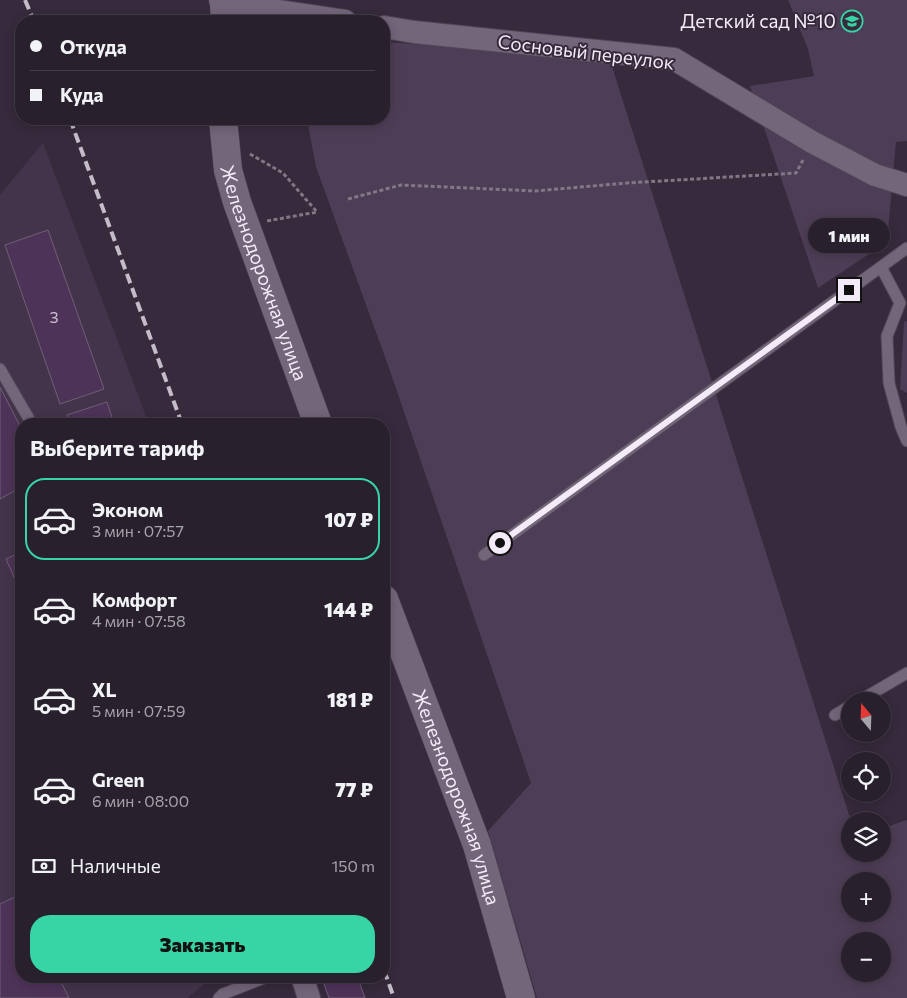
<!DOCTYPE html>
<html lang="ru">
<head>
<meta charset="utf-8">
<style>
  body { margin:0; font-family:Commissioner,sans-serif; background:#342d39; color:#f1f3f6; height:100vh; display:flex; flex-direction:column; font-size:19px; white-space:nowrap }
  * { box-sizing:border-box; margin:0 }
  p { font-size:16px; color:#a5a3aa }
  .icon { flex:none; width:28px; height:28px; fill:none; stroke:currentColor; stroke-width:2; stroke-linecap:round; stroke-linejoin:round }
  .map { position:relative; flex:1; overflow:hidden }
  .side { position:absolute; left:15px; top:418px; width:375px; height:565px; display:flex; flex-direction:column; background:#28202d; border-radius:20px; box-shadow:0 2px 12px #0003,0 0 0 1px #443e49 }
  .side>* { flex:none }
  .hud { position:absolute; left:15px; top:15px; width:375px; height:110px; border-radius:20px; box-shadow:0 2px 12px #0003,0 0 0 1px #443e49; display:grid; align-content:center; height:110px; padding:0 15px; background:#28202d }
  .needle { width:32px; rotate:341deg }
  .fabs { position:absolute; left:841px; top:692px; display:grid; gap:10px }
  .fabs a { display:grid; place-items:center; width:50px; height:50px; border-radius:50%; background:#28202d; box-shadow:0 2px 12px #0003,0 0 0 1px #443e49; font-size:25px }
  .end { position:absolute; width:22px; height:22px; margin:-11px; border:6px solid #f3ebf7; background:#111; box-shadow:0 0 0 2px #111 }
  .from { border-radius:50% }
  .bubble { position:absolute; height:35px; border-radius:18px; background:#28202d; box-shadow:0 2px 12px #0003,0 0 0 1px #443e49; font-size:16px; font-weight:800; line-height:35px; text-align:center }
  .hud b { display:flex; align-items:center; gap:18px; height:48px; font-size:19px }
  .hud b+b { border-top:1px solid #443e49 }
  .hud i { width:12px; height:12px; background:#f1f3f6 }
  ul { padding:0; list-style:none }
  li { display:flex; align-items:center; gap:15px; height:82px; margin:0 10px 8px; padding:0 5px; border:2px solid transparent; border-radius:20px }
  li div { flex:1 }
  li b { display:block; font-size:19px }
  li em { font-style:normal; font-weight:800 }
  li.selected { border-color:#37d4a6 }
  li>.icon { width:45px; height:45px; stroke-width:1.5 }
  h2 { padding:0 15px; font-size:22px; line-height:60px }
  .pay { display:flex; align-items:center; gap:12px; height:55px; padding:0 15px; font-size:19px }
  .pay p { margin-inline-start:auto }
  .button { display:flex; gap:10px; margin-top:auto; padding:10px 15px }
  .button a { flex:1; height:58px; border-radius:20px; background:#37d4a6; color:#111; font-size:20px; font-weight:800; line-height:58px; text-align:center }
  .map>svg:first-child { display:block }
</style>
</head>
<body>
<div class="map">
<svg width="907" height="998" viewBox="0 0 907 998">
  <rect width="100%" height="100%" fill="#362a3c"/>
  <!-- built -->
  <path fill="#44344b" d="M 43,143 L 149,424 L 21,424 L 21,976 L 215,976 L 187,998 L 0,998 L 0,195 Z"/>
  <!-- green -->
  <path fill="#4e3d56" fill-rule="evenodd" d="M 788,0 L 907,0 L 907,141 L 896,142 L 887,242 L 818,288 L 750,86 L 814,76 L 808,49 Z
    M 384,42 L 609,57 L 851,821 L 850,854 L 882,854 L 883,828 L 907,820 L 907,998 L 537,998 L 488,831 L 531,783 L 389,368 L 316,167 L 307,119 L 384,119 ZM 850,881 L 882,881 L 882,914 L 850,914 ZM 850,941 L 882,941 L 882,974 L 850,974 Z
    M 907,321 L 907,393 L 900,389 L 904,322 Z"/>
  <!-- building -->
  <path fill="#4e3358" stroke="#6f6075" d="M 48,230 L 104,389 L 60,404 L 5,245 Z
    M 0,387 L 21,428 L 21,487 L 0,499 Z
    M 107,402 L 114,424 L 70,424 L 67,415 Z
    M 21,552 L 21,593 L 6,559 Z
    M 17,896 L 21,904 L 21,976 L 58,976 L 69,998 L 0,998 L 0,904 Z
    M 321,976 L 357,976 L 365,998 L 329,998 Z"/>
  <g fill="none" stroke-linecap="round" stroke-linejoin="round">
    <!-- lane casing -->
    <g stroke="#514655" stroke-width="13">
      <path id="lane" d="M 881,267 L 900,303 L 887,336 L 889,383 L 901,427 L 907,441
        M 0,369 L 32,424
        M 484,555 L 907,248
        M 859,701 L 907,673
        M 835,715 L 850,706
        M 219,998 L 223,994 L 269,976"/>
    </g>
    <!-- street casing -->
    <g stroke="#514655" stroke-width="24">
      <path id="street" d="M 224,3 L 345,21
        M 384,27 L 414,32 L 674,59 L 812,142 L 875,175 L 907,185
        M 302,976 L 309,998"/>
    </g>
    <!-- secondary casing -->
    <g stroke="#514655" stroke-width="29">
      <g id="secondary">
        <path d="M 223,0 L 224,3 L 225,21"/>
        <path id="s1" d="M 223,119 L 228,170 L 237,202 L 318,424"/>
        <path id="s2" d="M 384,599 L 477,845 L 521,998"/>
      </g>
    </g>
    <!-- path -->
    <path stroke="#817786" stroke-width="3" stroke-dasharray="4 2.5" stroke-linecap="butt" d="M 250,154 L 283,173 L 317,212 L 267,221
      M 348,199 L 401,185 L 535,191 L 627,183 L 796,173 L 803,160"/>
    <!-- lane -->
    <use href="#lane" stroke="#73657a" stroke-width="11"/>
    <!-- street -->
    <use href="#street" stroke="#73657a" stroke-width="22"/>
    <!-- secondary -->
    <use href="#secondary" stroke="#73657a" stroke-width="28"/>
    <!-- rail -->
    <path stroke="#c5bcca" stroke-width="4" stroke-dasharray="10 5" stroke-linecap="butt" d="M 25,0 L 34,21
      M 70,119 L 182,424
      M 384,970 L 394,998"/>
  </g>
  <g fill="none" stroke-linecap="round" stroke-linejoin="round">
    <!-- route -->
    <path stroke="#f3ebf7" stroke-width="6" d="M 500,543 L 849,290"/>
  </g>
  <!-- icons -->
  <defs>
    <g id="school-ring" transform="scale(1.125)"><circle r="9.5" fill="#362a3c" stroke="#37d4a6" stroke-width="1.5"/><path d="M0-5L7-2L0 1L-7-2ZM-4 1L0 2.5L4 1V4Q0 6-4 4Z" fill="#37d4a6"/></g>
  </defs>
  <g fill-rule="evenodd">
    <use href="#school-ring" x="852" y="21"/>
  </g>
  <g text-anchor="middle" stroke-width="4" stroke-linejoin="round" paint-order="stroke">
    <!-- number labels -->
    <g font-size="16" fill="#cabdcf">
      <text x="54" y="323">3</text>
    </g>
    <!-- poi labels -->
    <g font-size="19" fill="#f3ebf7" stroke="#362a3c" text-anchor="end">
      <text x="836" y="28">Детский сад №10</text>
    </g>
    <!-- street labels -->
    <g font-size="19" fill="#f3ebf7" stroke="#362a3c">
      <text transform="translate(586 52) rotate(7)" y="7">Сосновый переулок</text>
      <text dy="7" stroke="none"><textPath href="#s1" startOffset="160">Железнодорожная улица</textPath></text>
      <text dy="7" stroke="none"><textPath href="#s2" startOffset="211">Железнодорожная улица</textPath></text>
    </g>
  </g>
</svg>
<div class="fabs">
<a><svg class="needle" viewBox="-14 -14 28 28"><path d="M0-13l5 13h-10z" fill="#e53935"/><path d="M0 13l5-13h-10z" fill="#a5a3aa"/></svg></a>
<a><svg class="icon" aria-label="locate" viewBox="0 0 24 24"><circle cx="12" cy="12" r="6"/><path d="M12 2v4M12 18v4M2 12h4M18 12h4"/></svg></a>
<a><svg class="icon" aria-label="layers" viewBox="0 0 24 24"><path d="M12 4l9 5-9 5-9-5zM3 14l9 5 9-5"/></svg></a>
<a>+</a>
<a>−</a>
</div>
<i class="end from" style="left:500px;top:543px"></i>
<i class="end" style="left:849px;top:290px"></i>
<div class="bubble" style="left:808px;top:218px;width:82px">1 мин</div>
<div class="hud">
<b><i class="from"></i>Откуда</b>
<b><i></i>Куда</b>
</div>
<section class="side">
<h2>Выберите тариф</h2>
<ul>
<li class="selected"><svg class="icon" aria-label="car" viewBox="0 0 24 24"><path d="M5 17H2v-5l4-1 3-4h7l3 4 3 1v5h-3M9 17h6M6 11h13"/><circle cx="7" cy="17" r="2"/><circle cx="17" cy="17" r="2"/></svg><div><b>Эконом</b><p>3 мин · 07:57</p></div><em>107 ₽</em></li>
<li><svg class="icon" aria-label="car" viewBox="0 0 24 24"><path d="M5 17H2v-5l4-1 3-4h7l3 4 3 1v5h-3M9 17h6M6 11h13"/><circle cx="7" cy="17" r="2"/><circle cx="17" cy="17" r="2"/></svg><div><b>Комфорт</b><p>4 мин · 07:58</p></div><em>144 ₽</em></li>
<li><svg class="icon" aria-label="car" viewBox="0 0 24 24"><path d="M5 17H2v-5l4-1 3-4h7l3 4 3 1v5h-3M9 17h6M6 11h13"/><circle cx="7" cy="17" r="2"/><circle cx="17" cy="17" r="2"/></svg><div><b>XL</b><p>5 мин · 07:59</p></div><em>181 ₽</em></li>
<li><svg class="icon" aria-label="car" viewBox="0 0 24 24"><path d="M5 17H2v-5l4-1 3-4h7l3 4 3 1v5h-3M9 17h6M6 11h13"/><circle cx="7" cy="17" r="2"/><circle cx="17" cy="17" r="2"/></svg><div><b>Green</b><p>6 мин · 08:00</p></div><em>77 ₽</em></li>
</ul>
<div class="pay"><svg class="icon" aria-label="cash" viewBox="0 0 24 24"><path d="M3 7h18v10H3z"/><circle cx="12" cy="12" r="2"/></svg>Наличные<p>150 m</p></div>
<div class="button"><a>Заказать</a></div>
</section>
</div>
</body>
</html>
